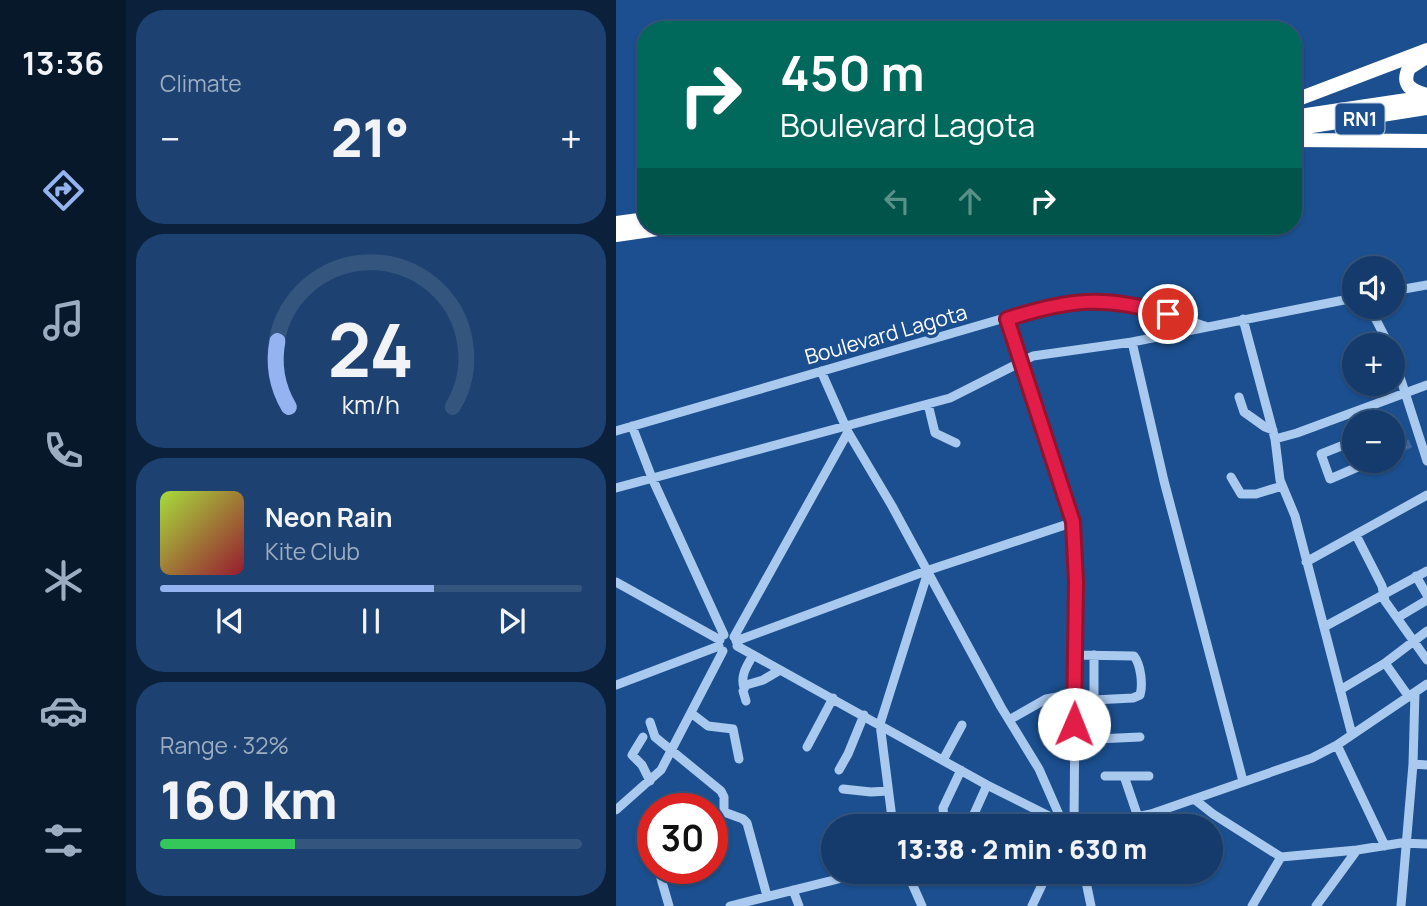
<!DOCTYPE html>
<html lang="en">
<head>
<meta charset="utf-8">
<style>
  body { margin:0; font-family:Manrope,sans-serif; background:#1d4271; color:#f1f3f6; height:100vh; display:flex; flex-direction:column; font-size:26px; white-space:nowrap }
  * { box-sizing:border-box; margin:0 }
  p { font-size:23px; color:#9dadc1 }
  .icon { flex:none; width:38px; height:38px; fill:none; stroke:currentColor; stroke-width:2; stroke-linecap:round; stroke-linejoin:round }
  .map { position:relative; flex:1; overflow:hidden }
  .sheet { display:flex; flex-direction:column; gap:10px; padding:10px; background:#0b203b; width:490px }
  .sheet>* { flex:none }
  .hud { position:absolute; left:21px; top:21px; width:665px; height:214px; border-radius:28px; box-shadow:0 2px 5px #0004,0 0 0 2px #33557e; background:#00695c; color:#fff; overflow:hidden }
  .tools { position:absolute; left:726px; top:256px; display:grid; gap:14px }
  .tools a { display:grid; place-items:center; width:63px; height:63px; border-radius:50%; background:#143b6b; box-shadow:0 2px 5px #0004,0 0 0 2px #33557e; font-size:35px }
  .speed { position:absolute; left:21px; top:793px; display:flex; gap:14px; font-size:35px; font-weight:700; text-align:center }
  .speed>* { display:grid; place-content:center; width:91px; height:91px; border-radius:50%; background:#143b6b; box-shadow:0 2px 5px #0004,0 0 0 2px #33557e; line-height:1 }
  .speed .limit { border:10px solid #d22; background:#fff; color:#111 }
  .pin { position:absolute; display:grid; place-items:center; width:60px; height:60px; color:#fff; margin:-30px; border:4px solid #fff; border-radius:50%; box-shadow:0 2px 7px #0007 }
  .me { position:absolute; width:77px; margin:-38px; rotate:1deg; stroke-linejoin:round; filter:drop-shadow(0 0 5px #0008) }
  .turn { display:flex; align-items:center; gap:24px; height:147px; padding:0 28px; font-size:32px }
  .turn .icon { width:91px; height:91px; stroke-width:2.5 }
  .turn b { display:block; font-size:49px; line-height:60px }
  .lanes { display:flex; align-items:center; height:66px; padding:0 28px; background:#0003; justify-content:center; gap:35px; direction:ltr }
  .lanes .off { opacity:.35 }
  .big { font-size:52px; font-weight:800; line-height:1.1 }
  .sheet .card { flex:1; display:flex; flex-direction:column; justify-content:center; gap:10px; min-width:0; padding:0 24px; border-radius:28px; background:#1d4271 }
  .sheet .dial { align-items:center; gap:0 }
  .dial svg { height:182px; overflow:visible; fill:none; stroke:#33557e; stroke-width:7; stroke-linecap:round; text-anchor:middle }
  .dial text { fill:#f1f3f6; stroke:none }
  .song { display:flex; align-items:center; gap:21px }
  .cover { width:84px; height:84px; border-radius:10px; background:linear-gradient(135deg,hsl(80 70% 55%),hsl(350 70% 35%)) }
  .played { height:7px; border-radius:4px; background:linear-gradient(90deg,#95b2f1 65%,#33557e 65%) }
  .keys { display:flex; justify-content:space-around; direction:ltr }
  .heat { display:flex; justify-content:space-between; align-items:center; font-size:38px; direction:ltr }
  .charge { height:10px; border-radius:5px; background:linear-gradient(90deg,#34c759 32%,#33557e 0) }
  .trip { position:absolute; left:205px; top:814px; width:402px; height:70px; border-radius:35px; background:#143b6b; box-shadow:0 2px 5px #0004,0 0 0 2px #33557e; font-weight:800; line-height:70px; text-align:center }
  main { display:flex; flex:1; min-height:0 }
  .tabs { display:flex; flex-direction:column; width:126px; justify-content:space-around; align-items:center; background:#08182b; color:#9dadc1 }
  .tabs .icon { width:49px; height:49px }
  .tabs .current { color:#95b2f1 }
  .tabs b { font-size:32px; color:#f1f3f6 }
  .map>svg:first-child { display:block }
</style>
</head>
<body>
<main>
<nav class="tabs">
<b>13:36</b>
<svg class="icon current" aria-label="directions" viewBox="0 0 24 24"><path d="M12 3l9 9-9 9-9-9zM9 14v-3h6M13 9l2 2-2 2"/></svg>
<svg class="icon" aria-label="music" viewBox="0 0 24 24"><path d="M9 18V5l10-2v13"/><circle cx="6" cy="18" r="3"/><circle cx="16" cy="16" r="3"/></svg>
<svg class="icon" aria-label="phone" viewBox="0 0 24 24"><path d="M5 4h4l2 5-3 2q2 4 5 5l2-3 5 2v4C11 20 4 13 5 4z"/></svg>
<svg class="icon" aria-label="climate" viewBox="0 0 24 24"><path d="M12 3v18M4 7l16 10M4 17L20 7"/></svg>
<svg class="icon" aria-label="car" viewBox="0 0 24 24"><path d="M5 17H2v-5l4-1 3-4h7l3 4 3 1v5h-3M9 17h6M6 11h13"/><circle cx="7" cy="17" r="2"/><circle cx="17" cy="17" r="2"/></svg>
<svg class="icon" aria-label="filters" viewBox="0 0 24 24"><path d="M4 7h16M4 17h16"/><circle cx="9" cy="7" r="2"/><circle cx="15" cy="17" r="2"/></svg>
</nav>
<section class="sheet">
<div class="card"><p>Climate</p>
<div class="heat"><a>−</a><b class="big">21°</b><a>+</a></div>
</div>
<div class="card dial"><svg viewBox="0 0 100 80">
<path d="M14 69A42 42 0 1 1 86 69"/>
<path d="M14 69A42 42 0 0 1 9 40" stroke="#95b2f1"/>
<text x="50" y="56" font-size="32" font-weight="700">24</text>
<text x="50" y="72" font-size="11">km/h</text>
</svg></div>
<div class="card">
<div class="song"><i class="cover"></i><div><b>Neon Rain</b><p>Kite Club</p></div></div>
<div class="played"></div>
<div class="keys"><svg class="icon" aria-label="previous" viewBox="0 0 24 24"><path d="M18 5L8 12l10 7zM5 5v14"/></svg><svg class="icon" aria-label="pause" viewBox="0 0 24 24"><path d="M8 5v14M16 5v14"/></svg><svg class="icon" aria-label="next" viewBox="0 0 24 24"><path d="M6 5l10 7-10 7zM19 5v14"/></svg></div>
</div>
<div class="card"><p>Range · 32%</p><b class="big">160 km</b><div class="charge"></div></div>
</section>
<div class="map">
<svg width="811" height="906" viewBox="0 0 811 906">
  <rect width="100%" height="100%" fill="#1b4f8f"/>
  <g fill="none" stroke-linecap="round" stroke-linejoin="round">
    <path stroke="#3d69a0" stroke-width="9" stroke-dasharray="9 4.5" stroke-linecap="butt" d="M786,447l11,-5"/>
    <path stroke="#a9c9ee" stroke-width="9" d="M777,291l34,-6
      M753,306l20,39
      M391,319l67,203 2,59 -2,245
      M627,319l32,120 5,41 15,36 57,219
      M516,342l32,139 79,300
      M777,355l34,106
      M205,371l27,61 44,74 109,201 38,62 25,57
      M623,397l5,15 21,15 8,3
      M312,404l7,29 21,10
      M16,426l20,52 72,157
      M0,431l430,-125c14,-2 29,-6 43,-6 41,0 78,14 116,26
      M659,439l22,-6 130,-48
      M738,441l-33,13 9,25 44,-19
      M777,451l9,-4
      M615,477l10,17h15l26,-8
      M0,488l334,-90 83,-42 99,-14 222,-44
      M740,535l26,51 3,15 42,59
      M690,562l121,-67
      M800,576l11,19
      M0,582l104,58
      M781,618l30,-18
      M708,627l103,-56
      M118,637l114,-205
      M120,641l190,-70 148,-49
      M121,646l250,139 76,38
      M458,655l60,1c7,9 9,29 6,39l-7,3 -59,3
      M478,655v44
      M769,663l24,34
      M0,685l103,-39
      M128,688c-4,-13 3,-22 9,-33
      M724,690l45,-27 42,-32
      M130,701l-3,-10 3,-6 17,-5 17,-10
      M75,713l17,13 25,3 6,30
      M393,720l37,-21 28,-5
      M34,722l5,15 66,54 3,6v15l19,7 4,4 20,73
      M27,737l-11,18 10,10 8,16
      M459,740l65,-3
      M721,745l48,101
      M191,747l26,-49
      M327,760l19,-35
      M797,764l14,1
      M223,770l9,-16 16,-39
      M489,776h44
      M508,776l14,41
      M227,789l28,3 17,-1
      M578,799l19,15 68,43 76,-7 44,-7 26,1
      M0,810l45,-40 62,-119
      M277,826l-13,-102 47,-149
      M329,826l-2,-18 18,-38
      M358,826v-12l13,-29
      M473,826l62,-12 161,-56 25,-13 90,-61
      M34,842l3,9
      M42,868l11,38
      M291,872l15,34
      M468,872l7,34
      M177,890l6,16
      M114,906l136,-34
      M416,906l16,-34
      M636,906l29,-49
      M700,906l41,-56
      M785,906l12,-142 2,-72"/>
    <path stroke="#fff" stroke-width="14" d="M807,59l-14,9c-8,17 2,23 18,27
      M677,101l134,-51
      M677,117l134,-20
      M677,129l134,-21
      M677,140l134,1
      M0,223l30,-4
      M0,235l62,-9"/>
  </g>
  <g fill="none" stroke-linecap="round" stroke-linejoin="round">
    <g stroke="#92132f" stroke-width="18">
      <path id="route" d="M458,724l2,-142 -3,-60 -66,-203c62,-20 97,-24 161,-5"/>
    </g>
    <use href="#route" stroke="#e11d48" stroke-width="12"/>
  </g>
  <g text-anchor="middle" stroke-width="7" stroke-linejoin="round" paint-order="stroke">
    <rect fill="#1b4f8f" stroke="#bbcadd" stroke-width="2" x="719.5" y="103.5" width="49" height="31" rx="5"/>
    <g font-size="19" font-weight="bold" fill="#fff">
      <text x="744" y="126">RN1</text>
    </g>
    <g font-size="21" fill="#fff" stroke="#1b4f8f">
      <text transform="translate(270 335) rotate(-16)" y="7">Boulevard Lagota</text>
    </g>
  </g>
</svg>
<div class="tools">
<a><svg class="icon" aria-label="sound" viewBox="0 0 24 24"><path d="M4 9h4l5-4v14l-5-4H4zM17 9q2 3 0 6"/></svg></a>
<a>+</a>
<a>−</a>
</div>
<div class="speed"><div class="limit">30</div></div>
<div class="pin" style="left:552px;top:314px;background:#d93025"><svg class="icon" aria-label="arrive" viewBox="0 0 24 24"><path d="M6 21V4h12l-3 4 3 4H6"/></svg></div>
<svg class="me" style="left:458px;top:724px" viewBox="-20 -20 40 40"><circle r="19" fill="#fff"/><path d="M0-13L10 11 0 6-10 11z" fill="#e11d48"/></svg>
<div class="trip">13:38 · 2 min · 630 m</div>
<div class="hud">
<div class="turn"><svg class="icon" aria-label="right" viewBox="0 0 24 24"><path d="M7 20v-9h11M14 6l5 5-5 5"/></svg><div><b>450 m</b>Boulevard Lagota</div></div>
<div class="lanes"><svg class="icon off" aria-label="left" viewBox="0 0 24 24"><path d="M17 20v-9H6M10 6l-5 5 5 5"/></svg><svg class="icon off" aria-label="ahead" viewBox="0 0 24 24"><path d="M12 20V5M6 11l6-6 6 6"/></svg><svg class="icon" aria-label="right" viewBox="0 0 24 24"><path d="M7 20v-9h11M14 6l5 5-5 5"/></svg></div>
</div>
</div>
</main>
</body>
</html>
